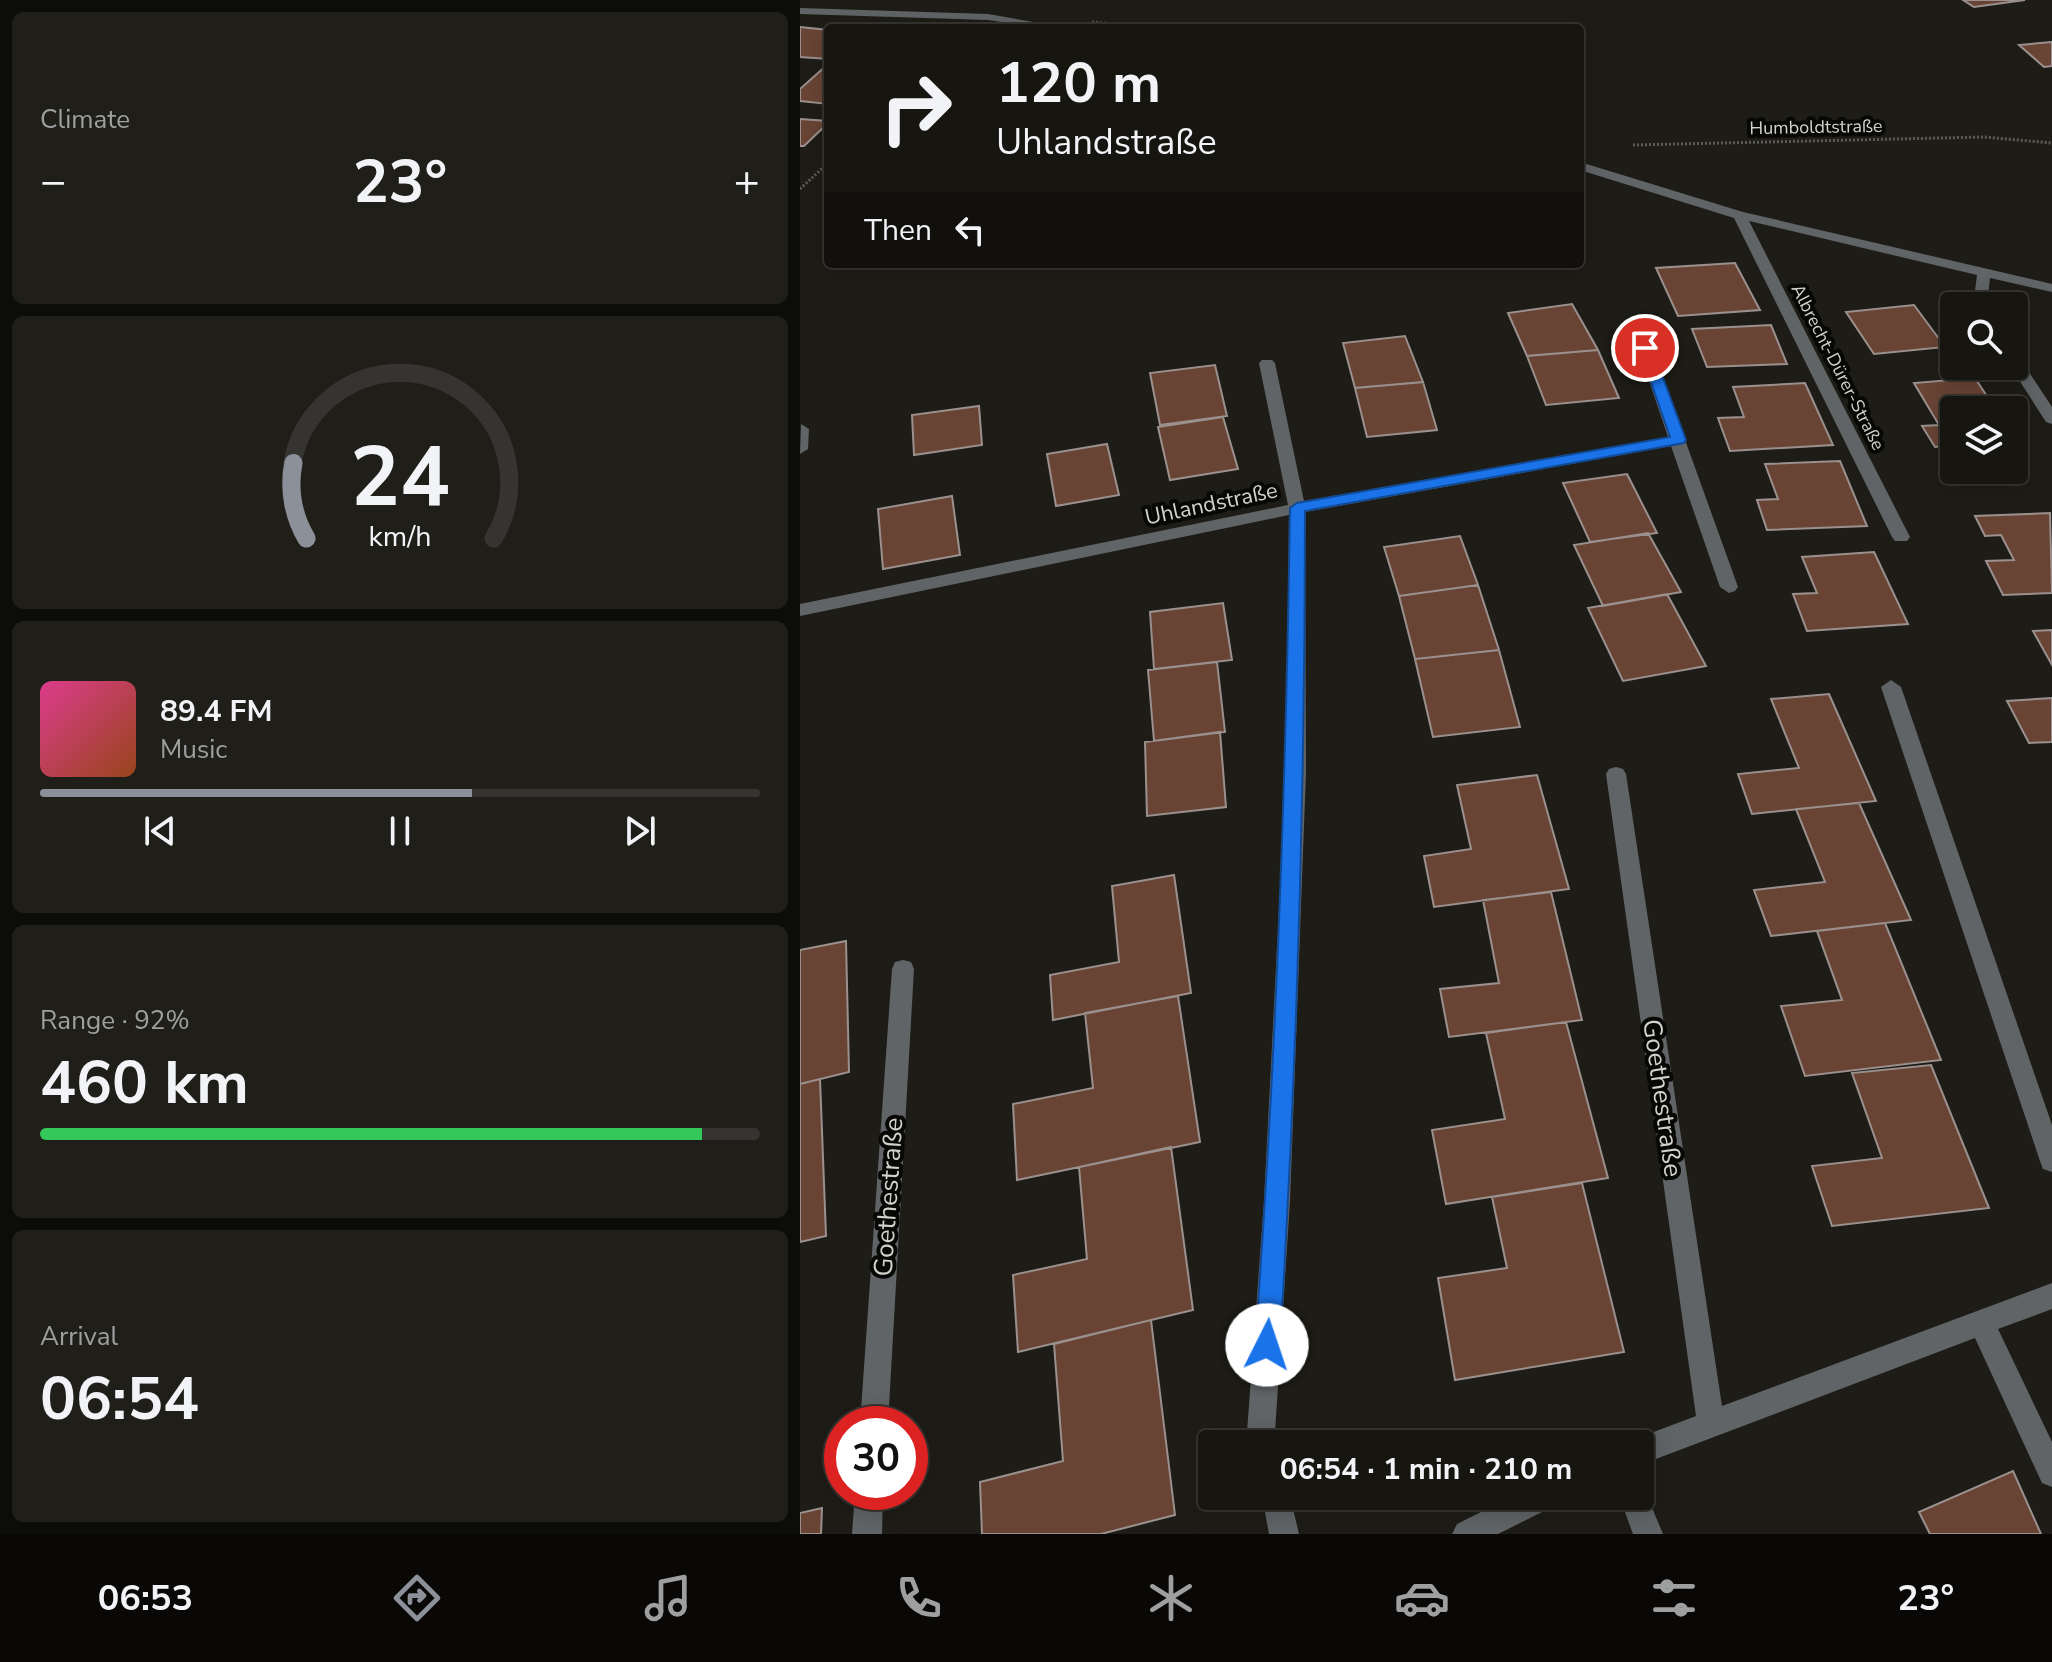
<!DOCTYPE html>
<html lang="en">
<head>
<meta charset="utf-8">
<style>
  body { margin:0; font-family:"Nunito Sans",sans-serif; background:#1f1e19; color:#f1f3f6; height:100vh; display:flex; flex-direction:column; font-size:30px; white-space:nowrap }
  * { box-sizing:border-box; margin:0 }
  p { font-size:26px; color:#9e9f9f }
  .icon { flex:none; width:44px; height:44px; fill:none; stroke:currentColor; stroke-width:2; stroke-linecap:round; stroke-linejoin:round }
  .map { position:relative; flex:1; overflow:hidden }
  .sheet { display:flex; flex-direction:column; gap:12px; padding:12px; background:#0c0c09; width:800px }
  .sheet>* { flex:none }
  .guide { position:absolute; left:24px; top:24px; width:760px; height:244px; border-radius:8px; box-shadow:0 4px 20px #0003,0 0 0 2px #353430; background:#161510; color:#f1f3f6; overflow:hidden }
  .buttons { position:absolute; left:1140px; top:292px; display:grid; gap:16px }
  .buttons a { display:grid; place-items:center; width:88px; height:88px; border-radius:8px; background:#161510; box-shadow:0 4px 20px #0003,0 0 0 2px #353430; font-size:40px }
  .speed { position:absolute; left:24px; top:1406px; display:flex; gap:16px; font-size:40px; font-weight:700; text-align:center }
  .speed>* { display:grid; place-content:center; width:104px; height:104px; border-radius:50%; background:#161510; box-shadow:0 4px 20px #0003,0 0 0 2px #353430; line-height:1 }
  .speed .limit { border:12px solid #d22; background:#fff; color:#111 }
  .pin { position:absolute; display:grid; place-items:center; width:68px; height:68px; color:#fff; margin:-34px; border:4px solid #fff; border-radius:50%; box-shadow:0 2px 8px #0007 }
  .me { position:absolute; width:88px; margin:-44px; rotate:4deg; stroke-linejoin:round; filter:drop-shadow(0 0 6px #0008) }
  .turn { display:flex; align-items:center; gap:28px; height:168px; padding:0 40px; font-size:36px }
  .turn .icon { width:104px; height:104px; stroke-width:2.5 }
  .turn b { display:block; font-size:56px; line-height:68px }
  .then { display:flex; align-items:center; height:76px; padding:0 40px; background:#0003; gap:16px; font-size:30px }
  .big { font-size:60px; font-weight:700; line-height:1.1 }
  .sheet .widget { flex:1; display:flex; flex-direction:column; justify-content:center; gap:12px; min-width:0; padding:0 28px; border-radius:12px; background:#1f1e19 }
  .sheet .dial { align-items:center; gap:0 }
  .dial svg { height:208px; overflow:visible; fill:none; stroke:#353430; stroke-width:7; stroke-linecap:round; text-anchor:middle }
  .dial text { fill:#f1f3f6; stroke:none }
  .song { display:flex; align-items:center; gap:24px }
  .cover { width:96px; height:96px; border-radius:12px; background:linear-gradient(135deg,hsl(330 70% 55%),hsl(20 70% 35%)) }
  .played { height:8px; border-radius:4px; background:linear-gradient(90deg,#8c9099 60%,#353430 60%) }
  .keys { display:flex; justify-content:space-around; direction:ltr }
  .heat { display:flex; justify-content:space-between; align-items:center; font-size:44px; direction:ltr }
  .charge { height:12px; border-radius:6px; background:linear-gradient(90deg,#34c759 92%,#353430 0) }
  .trip { position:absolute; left:398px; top:1430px; width:456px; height:80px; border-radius:8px; background:#161510; box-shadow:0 4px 20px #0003,0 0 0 2px #353430; font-weight:700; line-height:80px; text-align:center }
  .dock { display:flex; height:128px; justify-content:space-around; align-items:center; background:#090806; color:#9e9f9f }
  .dock .icon { width:56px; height:56px }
  .dock .on { color:#8c9099 }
  .dock b { font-size:36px; color:#f1f3f6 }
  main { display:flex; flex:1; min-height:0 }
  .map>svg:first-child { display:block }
</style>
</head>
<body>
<main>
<section class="sheet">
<div class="widget"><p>Climate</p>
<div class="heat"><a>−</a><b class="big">23°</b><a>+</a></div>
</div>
<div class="widget dial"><svg viewBox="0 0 100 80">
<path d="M14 69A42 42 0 1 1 86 69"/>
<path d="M14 69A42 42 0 0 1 9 40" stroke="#8c9099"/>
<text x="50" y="56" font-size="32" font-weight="700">24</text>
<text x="50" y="72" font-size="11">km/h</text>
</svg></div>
<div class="widget">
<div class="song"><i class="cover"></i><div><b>89.4 FM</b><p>Music</p></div></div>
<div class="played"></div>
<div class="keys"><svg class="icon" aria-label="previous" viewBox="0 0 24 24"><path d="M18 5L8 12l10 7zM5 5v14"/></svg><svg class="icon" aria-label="pause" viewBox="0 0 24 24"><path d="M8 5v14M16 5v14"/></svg><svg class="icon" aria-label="next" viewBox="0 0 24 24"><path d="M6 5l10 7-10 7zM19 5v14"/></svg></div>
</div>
<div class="widget"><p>Range · 92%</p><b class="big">460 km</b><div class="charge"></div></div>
<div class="widget"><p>Arrival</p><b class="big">06:54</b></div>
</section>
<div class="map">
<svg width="1252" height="1534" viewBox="0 0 1252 1534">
  <rect width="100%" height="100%" fill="#1e1c16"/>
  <path fill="#694435" stroke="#9a908d" stroke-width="2" d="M1163,0h62l-51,7z
    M0,27l28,3v29l-28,-2z
    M1252,42v24l-8,1 -25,-22z
    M28,64v40l-28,-3v-12z
    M0,119l28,2v2l-24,23h-4z
    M935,263l25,47 -82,6 -22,-48z
    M772,304l26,46 -71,6 -19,-43z
    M1114,305l31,42 -71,7 -28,-42z
    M971,325l16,39 -80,3 -15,-38z
    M605,336l18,46 -68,6 -12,-45z
    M798,350l21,48 -73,7 -19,-49z
    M415,365l12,51 -67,9 -10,-52z
    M1175,378l21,32h-42v35l-19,2 -13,-21 17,-1 -25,-42z
    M623,382l14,48 -70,7 -12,-49z
    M1005,383l28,62 -103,6 -12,-33 26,-1 -11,-30z
    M179,406l3,39 -68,10 -2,-40z
    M423,417l15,52 -68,11 -12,-53z
    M307,444l12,51 -63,11 -9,-52z
    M1040,461l27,65 -100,4 -10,-30 21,-1 -13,-35z
    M827,474l30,59 -67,9 -27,-59z
    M152,496l8,59 -77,14 -5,-60z
    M1250,513l2,80 -49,2 -17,-34 28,-1 -13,-25 -16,1 -10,-20z
    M848,533l33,59 -78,14 -29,-61z
    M660,536l18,49 -79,11 -15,-49z
    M1074,552l34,72 -101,7 -14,-37 24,-1 -15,-36z
    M678,585l21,65 -84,9 -16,-63z
    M867,594l39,72 -83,15 -35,-73z
    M423,603l9,57 -78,9 -4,-57z
    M1252,630v35l-19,-34z
    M699,650l21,77 -87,10 -18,-78z
    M417,662l8,70 -71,9 -6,-71z
    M1029,694l47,107 -124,13 -14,-40 61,-6 -28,-69z
    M1252,698v44l-23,1 -22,-42z
    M420,732l6,75 -79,9 -2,-74z
    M737,775l32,114 -135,18 -10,-51 47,-7 -14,-64z
    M1059,803l52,117 -140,16 -17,-46 71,-8 -29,-73z
    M374,875l17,118 -138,27 -3,-45 69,-13 -7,-76z
    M751,892l31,128 -133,17 -9,-48 59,-6 -16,-83z
    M1085,923l56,137 -136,16 -24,-70 61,-6 -25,-69z
    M46,941l3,131 -49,12v-134z
    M378,996l22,146 -183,38 -4,-76 80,-16 -8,-75z
    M766,1022l42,156 -162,26 -14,-74 73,-11 -19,-86z
    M1131,1065l58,143 -157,18 -20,-60 70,-8 -30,-85z
    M20,1079l6,157 -26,6v-158z
    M371,1147l22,163 -175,42 -5,-77 74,-16 -8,-92z
    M782,1183l42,169 -169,28 -17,-102 69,-10 -15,-71z
    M351,1320l24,195 -74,19h-119l-2,-52 83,-21 -9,-117z
    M1213,1471l28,63h-111l-11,-22z
    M22,1508l-1,26h-21v-21z"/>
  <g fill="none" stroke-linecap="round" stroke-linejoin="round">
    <path stroke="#5d5b56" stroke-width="3" stroke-dasharray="2 2" stroke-linecap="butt" d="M292,22l67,6
      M833,145l351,-8 68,6
      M0,189l28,-26"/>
    <path fill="#616467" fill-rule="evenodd" d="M0,8l188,6 80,14h-27l-53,-8 -188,-6z
      M780,162l163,50 309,72v8l-62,-14 -3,28h-14l4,-31 -228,-54 161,316 -3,4h-12l-3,-4 -158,-319 -154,-48z
      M845,344l7,4 86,239 -3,4 -6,2 -9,-6 -49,-141 -366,66 1,260 -16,429 -15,231 3,12h-28l-3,-12 17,-231 22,-429 3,-257 -489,101v-12l488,-99 -29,-142 3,-3h10l3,3 29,138 364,-64 -30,-89z
      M1214,355l5,2 33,50v17l-6,-2 -36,-56h4z
      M1,424l8,5 -1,20 -8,5z
      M1091,680l10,7 151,438v47l-9,-3 -3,-8 -159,-474z
      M816,767l7,2 3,5 96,632 330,-123v26l-54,20 54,113v45l-10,-4 -67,-145 -335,127v-21h-11l1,-3 66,-25 -90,-642 3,-5z
      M103,960l8,2 3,7 -26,455h-28l32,-455 3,-7z
      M840,1484l3,2 20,48h-30l-14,-38h21z
      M55,1492h28l-1,42h-30z
      M462,1496h28l9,38h-30z
      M713,1496h45l-4,10 -56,28h-46l5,-10z"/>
  </g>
  <path fill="#1a73e8" stroke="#114b97" stroke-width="2" d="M845,344l7,4 34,92 -2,3 -379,68c0,279 -8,556 -25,834l-4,9 -9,4 -8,-4 -4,-9c21,-279 31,-558 35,-837l7,-5 373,-66 -31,-89z"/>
  <g text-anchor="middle" stroke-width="8" stroke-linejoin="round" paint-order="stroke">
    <g font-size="18" fill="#d2d1cd" stroke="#070705">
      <text transform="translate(1016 127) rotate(-1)" y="6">Humboldtstraße</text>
      <text transform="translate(1038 367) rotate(63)" y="6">Albrecht-Dürer-Straße</text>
    </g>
    <g font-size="22" fill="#d2d1cd" stroke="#070705">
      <text transform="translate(411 503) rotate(-12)" y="8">Uhlandstraße</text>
    </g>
    <g font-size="26" fill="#d2d1cd" stroke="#070705">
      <text transform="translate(863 1098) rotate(82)" y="9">Goethestraße</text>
      <text transform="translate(88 1197) rotate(-86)" y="9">Goethestraße</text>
    </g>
  </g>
</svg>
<div class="buttons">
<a><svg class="icon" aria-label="search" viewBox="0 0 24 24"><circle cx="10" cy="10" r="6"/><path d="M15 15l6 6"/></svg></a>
<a><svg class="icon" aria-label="layers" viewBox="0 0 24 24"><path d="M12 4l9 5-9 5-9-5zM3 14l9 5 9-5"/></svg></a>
</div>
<div class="speed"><div class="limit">30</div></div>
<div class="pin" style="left:845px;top:348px;background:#d93025"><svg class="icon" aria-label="arrive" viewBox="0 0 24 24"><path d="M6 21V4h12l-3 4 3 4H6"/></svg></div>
<svg class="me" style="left:467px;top:1345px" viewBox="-20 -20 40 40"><circle r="19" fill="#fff"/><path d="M0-13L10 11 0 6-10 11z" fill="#1a73e8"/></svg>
<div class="trip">06:54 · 1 min · 210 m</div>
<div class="guide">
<div class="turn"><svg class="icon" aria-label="right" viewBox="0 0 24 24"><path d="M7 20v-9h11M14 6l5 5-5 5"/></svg><div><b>120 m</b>Uhlandstraße</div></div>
<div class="then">Then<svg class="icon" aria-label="left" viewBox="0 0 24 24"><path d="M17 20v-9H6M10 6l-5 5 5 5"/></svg></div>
</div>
</div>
</main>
<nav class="dock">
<b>06:53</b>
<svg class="icon on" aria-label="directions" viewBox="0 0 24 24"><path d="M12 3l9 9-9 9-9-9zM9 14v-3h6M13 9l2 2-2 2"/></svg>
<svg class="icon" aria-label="music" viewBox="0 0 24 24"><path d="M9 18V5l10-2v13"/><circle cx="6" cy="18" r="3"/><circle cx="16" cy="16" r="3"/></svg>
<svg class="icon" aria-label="phone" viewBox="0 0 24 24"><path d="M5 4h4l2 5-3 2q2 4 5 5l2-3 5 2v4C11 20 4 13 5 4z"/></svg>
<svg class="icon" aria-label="climate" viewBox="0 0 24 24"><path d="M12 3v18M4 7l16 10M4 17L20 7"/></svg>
<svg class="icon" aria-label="car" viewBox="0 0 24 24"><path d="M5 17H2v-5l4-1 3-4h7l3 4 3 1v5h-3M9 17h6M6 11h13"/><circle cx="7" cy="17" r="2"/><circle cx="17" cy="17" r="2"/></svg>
<svg class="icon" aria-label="filters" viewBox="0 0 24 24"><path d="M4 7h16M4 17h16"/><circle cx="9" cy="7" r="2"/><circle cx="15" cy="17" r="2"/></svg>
<b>23°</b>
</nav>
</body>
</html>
